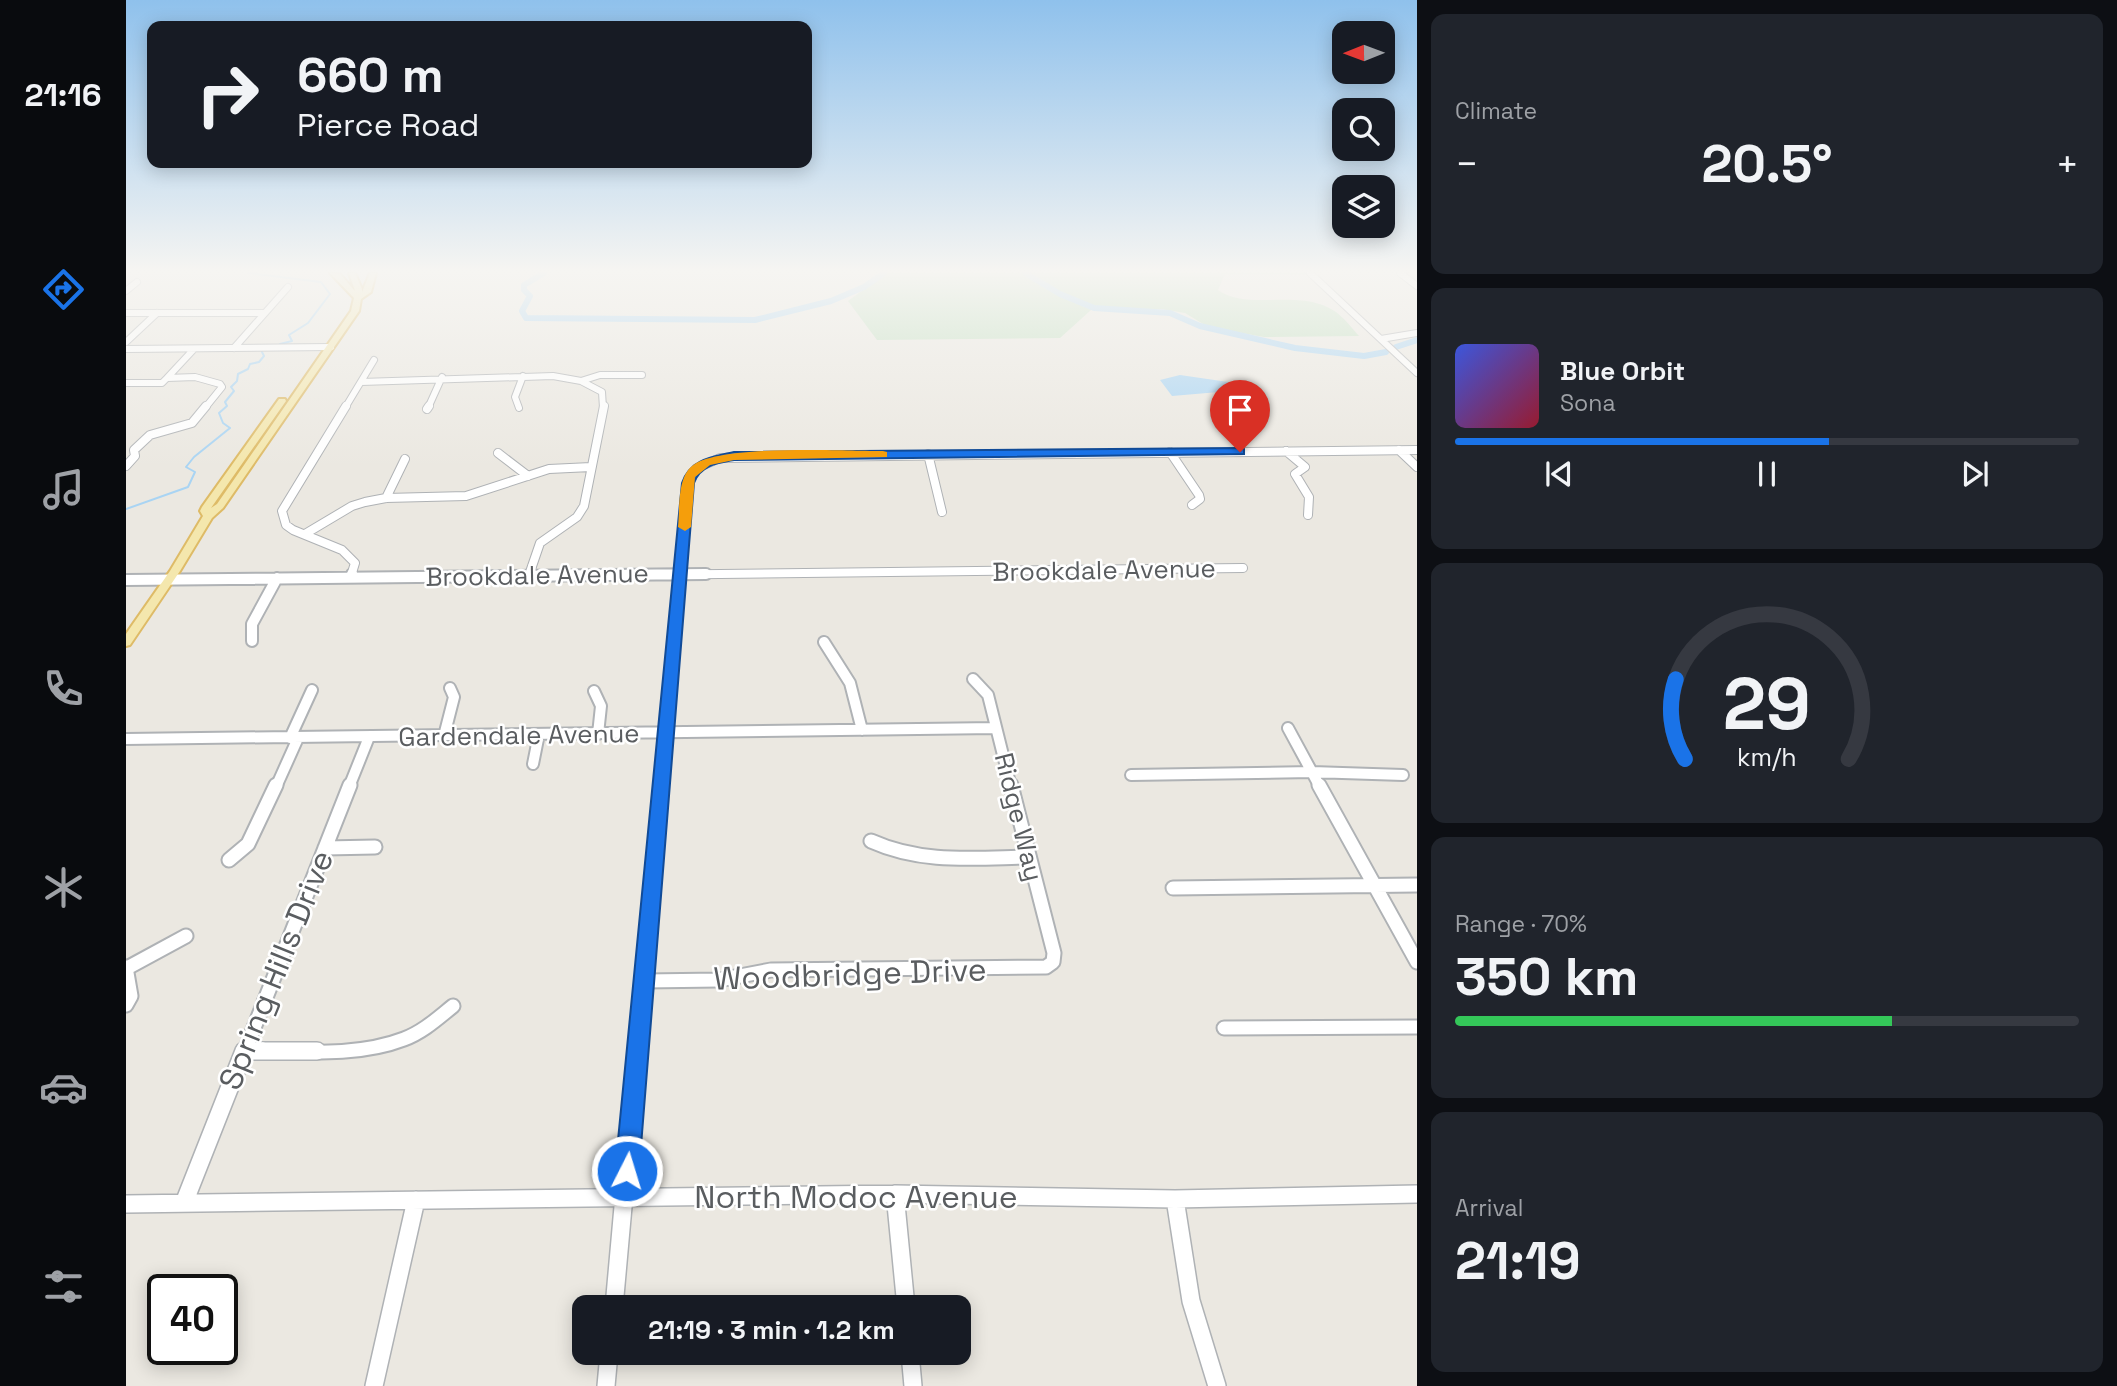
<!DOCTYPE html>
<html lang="en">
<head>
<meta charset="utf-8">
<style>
  body { margin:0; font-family:"Space Grotesk",sans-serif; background:#20242c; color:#f1f3f6; height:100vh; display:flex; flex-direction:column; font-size:26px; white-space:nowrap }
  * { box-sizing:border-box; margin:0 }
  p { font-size:23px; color:#9ea1a6 }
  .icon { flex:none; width:38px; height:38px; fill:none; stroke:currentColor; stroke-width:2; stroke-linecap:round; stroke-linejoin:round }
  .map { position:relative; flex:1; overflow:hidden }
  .sheet { display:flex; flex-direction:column; gap:14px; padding:14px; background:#0d0f14; width:700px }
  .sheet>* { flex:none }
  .hud { position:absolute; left:21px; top:21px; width:665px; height:147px; border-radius:14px; box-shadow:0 4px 18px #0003; background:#171b24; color:#f1f3f6; overflow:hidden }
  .needle { width:46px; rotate:269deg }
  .controls { position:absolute; left:1206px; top:21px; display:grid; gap:14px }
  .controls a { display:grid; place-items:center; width:63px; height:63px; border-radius:14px; background:#171b24; box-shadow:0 4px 18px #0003; font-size:35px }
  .speed { position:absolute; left:21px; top:1274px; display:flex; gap:14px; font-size:35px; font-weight:700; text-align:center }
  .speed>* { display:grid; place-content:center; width:91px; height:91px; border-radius:50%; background:#171b24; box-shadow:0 4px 18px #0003; line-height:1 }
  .speed .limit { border:4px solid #111; border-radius:10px; background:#fff; color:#111 }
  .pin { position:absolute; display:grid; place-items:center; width:60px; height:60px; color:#fff; margin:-72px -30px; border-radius:50% 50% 50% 0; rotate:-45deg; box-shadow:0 0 7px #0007 }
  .pin .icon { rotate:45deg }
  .me { position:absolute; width:77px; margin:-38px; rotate:5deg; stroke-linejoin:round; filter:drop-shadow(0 0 5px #0008) }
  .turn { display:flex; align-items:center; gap:24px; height:147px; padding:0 35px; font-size:32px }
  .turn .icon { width:91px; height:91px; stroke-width:2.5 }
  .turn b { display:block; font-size:49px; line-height:60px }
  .big { font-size:52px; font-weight:700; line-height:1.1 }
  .sheet .card { flex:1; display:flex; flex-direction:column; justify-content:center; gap:10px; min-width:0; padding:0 24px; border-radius:14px; background:#20242c }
  .sheet .dial { align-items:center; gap:0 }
  .dial svg { height:182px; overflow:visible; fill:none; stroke:#363941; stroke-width:7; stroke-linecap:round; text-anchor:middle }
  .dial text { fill:#f1f3f6; stroke:none }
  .song { display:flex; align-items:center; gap:21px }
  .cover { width:84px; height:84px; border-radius:10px; background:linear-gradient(135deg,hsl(230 70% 55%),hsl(350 70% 35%)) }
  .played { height:7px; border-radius:4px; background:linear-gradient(90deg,#1a73e8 60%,#363941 60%) }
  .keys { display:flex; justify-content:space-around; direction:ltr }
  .heat { display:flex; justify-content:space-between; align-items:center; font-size:38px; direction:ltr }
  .charge { height:10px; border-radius:5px; background:linear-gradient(90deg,#34c759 70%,#363941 0) }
  .trip { position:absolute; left:446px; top:1295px; width:399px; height:70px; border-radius:14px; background:#171b24; box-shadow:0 4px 18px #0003; font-weight:700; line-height:70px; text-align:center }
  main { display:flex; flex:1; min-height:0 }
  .tabs { display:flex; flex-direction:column; width:126px; justify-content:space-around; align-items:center; background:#090b0e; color:#9ea1a6 }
  .tabs .icon { width:49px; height:49px }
  .tabs .on { color:#1a73e8 }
  .tabs b { font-size:32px; color:#f1f3f6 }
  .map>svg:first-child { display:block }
</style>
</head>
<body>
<main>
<nav class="tabs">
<b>21:16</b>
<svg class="icon on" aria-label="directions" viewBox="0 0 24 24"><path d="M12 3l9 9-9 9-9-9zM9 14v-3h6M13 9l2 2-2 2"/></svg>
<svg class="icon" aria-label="music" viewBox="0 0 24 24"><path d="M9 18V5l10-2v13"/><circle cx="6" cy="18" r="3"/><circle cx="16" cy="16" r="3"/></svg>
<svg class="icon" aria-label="phone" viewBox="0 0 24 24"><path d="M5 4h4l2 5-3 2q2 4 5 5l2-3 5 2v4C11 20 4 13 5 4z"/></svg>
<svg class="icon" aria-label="climate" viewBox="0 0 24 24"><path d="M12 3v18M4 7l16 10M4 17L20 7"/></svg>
<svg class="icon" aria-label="car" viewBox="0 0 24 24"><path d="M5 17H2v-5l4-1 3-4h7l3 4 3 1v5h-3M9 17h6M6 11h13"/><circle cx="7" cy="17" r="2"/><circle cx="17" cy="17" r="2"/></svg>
<svg class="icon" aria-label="filters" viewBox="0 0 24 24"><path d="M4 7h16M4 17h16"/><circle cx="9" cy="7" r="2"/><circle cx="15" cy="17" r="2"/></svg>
</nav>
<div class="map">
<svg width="1291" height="1386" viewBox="0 0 1291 1386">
  <rect width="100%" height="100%" fill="#ebe8e1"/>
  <path fill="#c1dfc0" d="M760,273h424l2,2 -87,-1 -7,16c31,22 82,-3 118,22 8,6 16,16 23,24l-95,1 -56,-10 -23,-14 -24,-4 -70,1 -31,28 -183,2 -29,-39z"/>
  <path fill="#a9d4f3" d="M1054,375l55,8 7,7 -70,6 -12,-16z"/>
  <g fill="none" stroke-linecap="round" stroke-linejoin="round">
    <path stroke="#a9d4f3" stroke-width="2" d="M122,273l73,9 9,12 -22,29 -19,12 3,6 -12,3
      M0,509l62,-22 7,-15 -9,-5 8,-10 36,-29 -7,-5 -4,-10 8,-7 -2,-4 9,-11 -3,-4 6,-6 1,-7 10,-5 2,-5 9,-2 5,-6 -2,-4"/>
    <path stroke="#a9d4f3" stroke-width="6" d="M418,273l-20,12v5l6,6 -8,15 4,7 229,2 76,-19 33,-14 20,-14
      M899,273l35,21 34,14 76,5 30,13 95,22 69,8 22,-4
      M1270,347l21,-7"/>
    <g stroke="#afb2b5" stroke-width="8">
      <path id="minor-far4" d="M1184,273l107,100
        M1274,273l17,13
        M0,291l11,-9
        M0,313h139
        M1255,339l36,-6
        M0,342l31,-29
        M108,348l54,-61
        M0,349l205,-2
        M41,378l27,-29
        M455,381l19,-6h42
        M235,382l192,-6 28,5 21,11 1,16
        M0,383h36l5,-5 28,-1 25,7 2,3 -17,21
        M219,408l29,-48
        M302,408l14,-31
        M393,408l-4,-11 8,-21"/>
    </g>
    <g stroke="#afb2b5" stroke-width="10">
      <path id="minor-far3" d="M220,406l-64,105 4,14 7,5 49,20 13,13 -4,13
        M301,409l2,-3
        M1273,450l18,17
        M1160,451l19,16 -10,7 14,23 -1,18
        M1044,452l29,43 1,4 -8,6
        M372,453l30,23
        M802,454l14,58
        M0,466l9,-10 -1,-6 16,-15 42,-12 14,-17
        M260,498l19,-39
        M179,534l47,-28 13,-4 21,-4 80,-2 83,-27 42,-2
        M403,575l11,-32 37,-26 7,-11 20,-100
        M417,576l700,-8
        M554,576l8,-93 9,-15 23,-10 697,-8"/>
    </g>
    <g stroke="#afb2b5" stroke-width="14">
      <path id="minor-far2" d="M225,577l1,-3
        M0,580l580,-6
        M126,641v-17l25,-46
        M698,642l26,41 12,47
        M847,679l15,16 23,92
        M468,691l7,15 -3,28
        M1162,728l32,59
        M318,736l10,-39 -4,-9
        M164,738l22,-48
        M0,739l870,-11
        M407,764l6,-30
        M1005,775l181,-3 91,3
        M150,787l22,-49
        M223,787l20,-50
        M535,787l19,-213"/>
    </g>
    <g stroke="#afb2b5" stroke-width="17">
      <path id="minor-far1" d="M1193,785l98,177
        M745,841c51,23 103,17 157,16
        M199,848l50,-1
        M103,860l19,-16 28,-59
        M1047,888l244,-3
        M0,967l5,29 -5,9
        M1,968l59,-32
        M519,981l74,-1 52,-10 275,-3 7,-5 1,-9 -43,-168
        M1098,1028l193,-1
        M118,1051c52,0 111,7 160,-12 19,-7 34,-21 49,-33
        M118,1053l106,-268
        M511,1053l24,-268"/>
    </g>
    <g stroke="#afb2b5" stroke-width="20">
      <path id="minor" d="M118,1051h18
        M137,1051h54
        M769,1194l11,113
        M1049,1199l16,102 26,85
        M58,1203l60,-152
        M0,1204l769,-10 280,5 242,-5
        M488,1307l23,-256
        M784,1353l3,33
        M248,1386l42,-186
        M480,1386l3,-33"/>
    </g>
    <g stroke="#debb67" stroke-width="4">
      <path id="major" d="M204,273l10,1 15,17 -6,-18h6l7,16v3l8,-19h6l-5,19 -10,7 -2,12 -136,197 -11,10 -32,53 -50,74 -4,1v-12l44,-63 33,-55 -3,-5 2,-4 77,-108h6l1,2 -75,107 6,-4 134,-193 3,-13z"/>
    </g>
    <use href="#minor-far4" stroke="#fff" stroke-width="6"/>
    <use href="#minor-far3" stroke="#fff" stroke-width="8"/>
    <use href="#minor-far2" stroke="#fff" stroke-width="10"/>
    <use href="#minor-far1" stroke="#fff" stroke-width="13"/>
    <use href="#minor" stroke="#fff" stroke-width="17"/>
    <use href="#major" fill="#f4e7ad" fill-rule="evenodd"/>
  </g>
  <linearGradient id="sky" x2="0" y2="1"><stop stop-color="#8fc1ec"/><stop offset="0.58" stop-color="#f6f5f2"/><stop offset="1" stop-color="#f6f5f2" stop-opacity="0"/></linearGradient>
  <rect width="1291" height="467" fill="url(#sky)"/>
  <path fill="#1a73e8" stroke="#114b97" stroke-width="2" d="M1114,448l4,1v5l-510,6c-16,3 -34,5 -40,23l-55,688 -4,8 -8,4 -9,-4 -3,-8 67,-688c8,-24 30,-26 52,-31z"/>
  <path fill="#f59e0b" d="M757,451l4,1v5l-153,3 -24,5 -15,12 -4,50 -6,4 -7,-4c2,-18 -1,-49 14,-61 25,-22 153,-15 191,-15z"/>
  <g text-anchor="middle" stroke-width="5" stroke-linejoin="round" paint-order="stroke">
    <g font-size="26" fill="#5a5d60" stroke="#fff">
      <text transform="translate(978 570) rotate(-1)" y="9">Brookdale Avenue</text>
      <text transform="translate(411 575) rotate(-1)" y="9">Brookdale Avenue</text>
      <text transform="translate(393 735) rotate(-1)" y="9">Gardendale Avenue</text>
      <text transform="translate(893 817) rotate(76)" y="9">Ridge Way</text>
    </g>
    <g font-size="32" fill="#5a5d60" stroke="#fff">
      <text transform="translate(150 970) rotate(-68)" y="11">Spring Hills Drive</text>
      <text transform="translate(724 974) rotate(-2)" y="11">Woodbridge Drive</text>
      <text x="730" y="1208">North Modoc Avenue</text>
    </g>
  </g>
</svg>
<div class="controls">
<a><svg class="needle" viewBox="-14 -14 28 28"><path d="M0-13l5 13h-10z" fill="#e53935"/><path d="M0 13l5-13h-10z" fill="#9ea1a6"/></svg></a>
<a><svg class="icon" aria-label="search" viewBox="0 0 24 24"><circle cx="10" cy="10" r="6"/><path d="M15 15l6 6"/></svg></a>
<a><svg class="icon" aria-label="layers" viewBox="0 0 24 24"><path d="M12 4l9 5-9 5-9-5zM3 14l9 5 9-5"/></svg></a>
</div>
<div class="speed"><div class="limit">40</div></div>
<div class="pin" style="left:1114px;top:452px;background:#d93025"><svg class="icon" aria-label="arrive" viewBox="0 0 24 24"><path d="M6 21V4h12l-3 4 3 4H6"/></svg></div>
<svg class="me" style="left:501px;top:1171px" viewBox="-20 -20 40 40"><circle r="17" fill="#1a73e8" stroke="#fff" stroke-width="3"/><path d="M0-11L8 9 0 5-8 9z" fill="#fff"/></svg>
<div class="trip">21:19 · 3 min · 1.2 km</div>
<div class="hud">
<div class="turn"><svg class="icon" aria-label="right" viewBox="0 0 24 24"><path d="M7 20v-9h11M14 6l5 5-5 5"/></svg><div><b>660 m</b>Pierce Road</div></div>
</div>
</div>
<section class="sheet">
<div class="card"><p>Climate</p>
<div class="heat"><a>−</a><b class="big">20.5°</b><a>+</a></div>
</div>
<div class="card">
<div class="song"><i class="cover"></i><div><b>Blue Orbit</b><p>Sona</p></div></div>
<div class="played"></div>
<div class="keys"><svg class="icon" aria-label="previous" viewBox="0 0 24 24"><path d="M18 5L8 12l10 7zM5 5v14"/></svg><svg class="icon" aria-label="pause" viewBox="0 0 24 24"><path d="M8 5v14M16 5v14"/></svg><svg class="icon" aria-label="next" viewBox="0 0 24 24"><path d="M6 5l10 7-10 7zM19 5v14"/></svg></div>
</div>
<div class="card dial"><svg viewBox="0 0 100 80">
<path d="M14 69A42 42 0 1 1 86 69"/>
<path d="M14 69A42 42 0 0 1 10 34" stroke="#1a73e8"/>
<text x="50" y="56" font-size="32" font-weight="700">29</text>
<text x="50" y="72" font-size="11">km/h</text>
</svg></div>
<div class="card"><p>Range · 70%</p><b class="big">350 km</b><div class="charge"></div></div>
<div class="card"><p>Arrival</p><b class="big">21:19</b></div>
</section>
</main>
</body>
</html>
